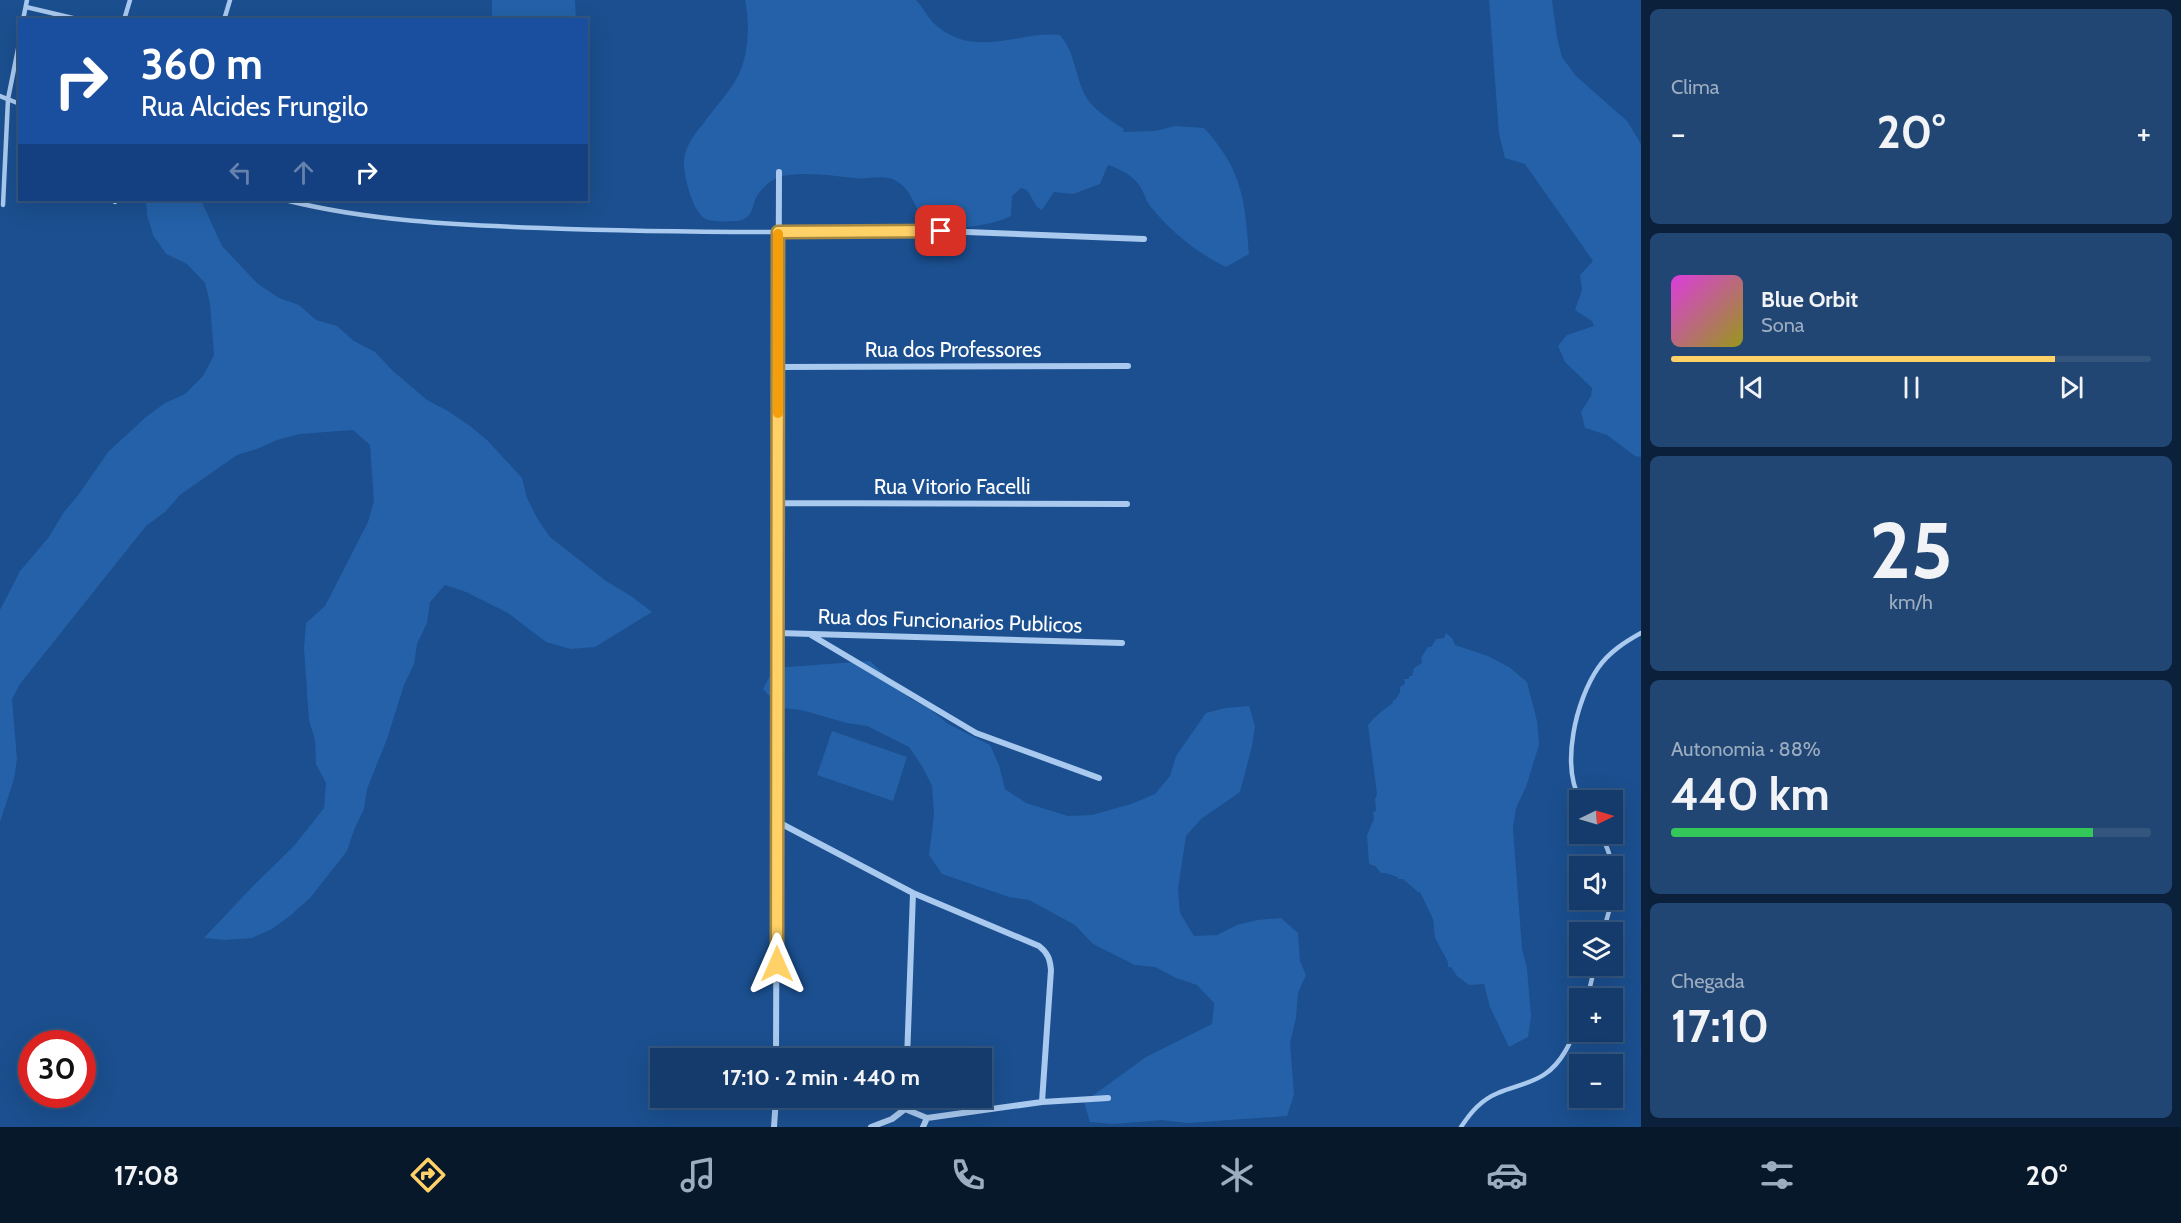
<!DOCTYPE html>
<html lang="pt">
<head>
<meta charset="utf-8">
<style>
  body { margin:0; font-family:Cabin,sans-serif; background:#214673; color:#f1f3f6; height:100vh; display:flex; flex-direction:column; font-size:22px; white-space:nowrap }
  * { box-sizing:border-box; margin:0 }
  p { font-size:20px; color:#9dadc1 }
  .icon { flex:none; width:33px; height:33px; fill:none; stroke:currentColor; stroke-width:2; stroke-linecap:round; stroke-linejoin:round }
  .map { position:relative; flex:1; overflow:hidden }
  .drawer { display:flex; flex-direction:column; gap:9px; padding:9px; background:#0b203b; width:540px }
  .drawer>* { flex:none }
  .hud { position:absolute; left:18px; top:18px; width:570px; height:183px; border-radius:0px; box-shadow:0 6px 24px #0002,0 0 0 2px #33557e; background:#1a4fa0; color:#fff; overflow:hidden }
  .needle { width:39px; rotate:85deg }
  .buttons { position:absolute; left:1569px; top:790px; display:grid; gap:12px }
  .buttons a { display:grid; place-items:center; width:54px; height:54px; border-radius:0px; background:#143b6b; box-shadow:0 6px 24px #0002,0 0 0 2px #33557e; font-size:30px }
  .speed { position:absolute; left:18px; top:1030px; display:flex; gap:12px; font-size:30px; font-weight:700; text-align:center }
  .speed>* { display:grid; place-content:center; width:78px; height:78px; border-radius:50%; background:#143b6b; box-shadow:0 6px 24px #0002,0 0 0 2px #33557e; line-height:1 }
  .speed .limit { border:9px solid #d22; background:#fff; color:#111 }
  .pin { position:absolute; display:grid; place-items:center; width:51px; height:51px; color:#fff; margin:-26px; border-radius:12px; box-shadow:0 3px 9px #0006 }
  .me { position:absolute; width:66px; margin:-33px; rotate:0deg; stroke-linejoin:round; filter:drop-shadow(0 0 4px #0008) }
  .turn { display:flex; align-items:center; gap:21px; height:126px; padding:0 24px; font-size:27px }
  .turn .icon { width:78px; height:78px; stroke-width:2.5 }
  .turn b { display:block; font-size:42px; line-height:51px }
  .lanes { display:flex; align-items:center; height:57px; padding:0 24px; background:#0003; justify-content:center; gap:30px; direction:ltr }
  .lanes .off { opacity:.35 }
  .big { font-size:45px; font-weight:800; line-height:1.1 }
  .drawer .card { flex:1; display:flex; flex-direction:column; justify-content:center; gap:9px; min-width:0; padding:0 21px; border-radius:9px; background:#214673 }
  .drawer .dial { align-items:center; gap:0 }
  .dial b { font-size:78px; line-height:1 }
  .song { display:flex; align-items:center; gap:18px }
  .cover { width:72px; height:72px; border-radius:9px; background:linear-gradient(135deg,hsl(300 70% 55%),hsl(60 70% 35%)) }
  .played { height:6px; border-radius:3px; background:linear-gradient(90deg,#ffd166 80%,#33557e 80%) }
  .keys { display:flex; justify-content:space-around; direction:ltr }
  .heat { display:flex; justify-content:space-between; align-items:center; font-size:33px; direction:ltr }
  .charge { height:9px; border-radius:4px; background:linear-gradient(90deg,#34c759 88%,#33557e 0) }
  .trip { position:absolute; left:650px; top:1048px; width:342px; height:60px; border-radius:0px; background:#143b6b; box-shadow:0 6px 24px #0002,0 0 0 2px #33557e; font-weight:800; line-height:60px; text-align:center }
  .menu { display:flex; height:96px; justify-content:space-around; align-items:center; background:#08182b; color:#9dadc1 }
  .menu .icon { width:42px; height:42px }
  .menu .on { color:#ffd166 }
  .menu b { font-size:27px; color:#f1f3f6 }
  main { display:flex; flex:1; min-height:0 }
  .map>svg:first-child { display:block }
</style>
</head>
<body>
<main>
<div class="map">
<svg width="1641" height="1127" viewBox="0 0 1641 1127">
  <rect width="100%" height="100%" fill="#1b4f8f"/>
  <path fill="#2461a8" d="M492,0h83l1,19h-84z
    M745,0h171c8,8 12,19 21,26 39,33 82,5 123,9 14,16 15,37 23,56 6,16 27,29 41,38l-1,3 32,-1 20,-5 29,2c38,41 41,72 45,126l-23,13c-29,-14 -56,-36 -76,-61 -5,-6 -6,-15 -11,-21 -7,-10 -19,-16 -31,-20l-8,19 -27,10 -19,-2 -12,18 -5,-3 -10,-17 -6,-2 -9,8 -1,20c-17,9 -74,20 -87,3 -10,-12 -12,-28 -26,-37 -13,-9 -30,-2 -44,-4 -21,-2 -62,-9 -81,2 -6,3 -16,14 -18,20 -3,8 -3,15 -11,19 -3,2 -9,2 -13,2 -7,1 -20,1 -27,-3 -12,-8 -21,-44 -20,-58 1,-13 11,-27 19,-36 11,-16 26,-31 35,-48 11,-22 12,-53 7,-76z
    M1489,0h63l5,37 5,20 14,19 51,45 14,23v313l-6,-1 -28,-21 -22,-7 -4,-16 10,-16 1,-8 -27,-26 -7,-16 9,-11 27,-9 -2,-5 -17,-11 7,-20 -2,-15 13,-14 -68,-97 -20,-6 -6,-24z
    M146,200h55l21,46 35,37 22,15 20,7 17,15 21,6 17,15 21,11 18,19 34,29 21,11 22,15 17,14 35,38 5,20 10,20 13,19 56,44 25,15 21,16 -57,35 -24,2 -25,-7 -38,-29 -42,-21 -21,-7 -15,17 -3,21 -10,21 -3,20 -10,21 -17,54 -20,50 -3,20 -10,21 -7,21 -37,47 -19,17 -19,14 -20,9 -28,2 -20,-2 49,-52 41,-40 30,-38 2,-25 -10,-19 -1,-24 -6,-20 -5,-72 2,-25 19,-17 43,-84 6,-21 -4,-56 -17,-15 -53,4 -23,6 -20,9 -20,6 -57,40 -15,17 -19,14 -126,158 -8,15 5,60 -3,20 -14,43v-212l20,-39 29,-34 15,-25 15,-18 29,-42 38,-35 19,-14 20,-9 18,-18 11,-21 -4,-52 -5,-20 -18,-19 -21,-10 -13,-19 -6,-20z
    M1446,633l6,5 3,7 33,11 21,11 18,15 10,39 2,24 -13,42 -10,21 -3,20 9,121 5,19 4,49 -3,20 -19,10 -19,-40 -6,-23 -15,1 -12,-9 -6,-9h-3v-5l-13,-24 -2,-19 -13,-27h-2l-15,-13h-5l-1,-2 -11,-4h-5l-6,-7 -6,-2 -2,-29 7,-16 -1,-7 3,-1 -1,-12 2,-5 -9,-69c7,-9 16,-16 25,-22v-3h2l5,-8v-5l5,-3 -1,-5h5v-3h3l2,-8 8,-5 -1,-5 7,-11h3l5,-8 8,-1z
    M870,661l39,37 21,11 18,15 42,21 9,20 6,24 21,14 42,13 24,-1 39,-11 24,-10 15,-18 6,-20 30,-43 19,-5 24,-2 6,20 -3,20 -12,46 -39,27 -15,17 -8,53 2,24 14,23 23,-1 20,-10 20,-5 24,-2 17,15 2,28 6,14 -8,18 -2,25 -6,25 4,52 -7,21 -100,7 -25,-3 -48,4 -24,-2 -6,-20 62,-45 66,-33 2,-21 -17,-18 -21,-7 -21,-11 -20,-2 -42,-21 -18,-19 -46,-25 -20,-3 -67,-23 -13,-19 5,-41 -2,-28 -10,-20 -13,-19 -42,-21 -20,-3 -46,-13 -20,-2 -18,-19 11,-21z
    M832,731l75,26 -14,44 -76,-26z"/>
  <g fill="none" stroke-linecap="round" stroke-linejoin="round">
    <path stroke="#a9c9ee" stroke-width="4.5" d="M26,7l55,13
      M23,20l4,-20
      M124,20l6,-20
      M224,20l6,-20
      M0,96l20,8
      M115,200v2
      M285,200c83,21 172,25 257,28 79,3 158,4 236,4
      M3,205l5,-106 12,-60
      M1581,801c-21,-35 -5,-101 17,-133 11,-16 27,-26 43,-35
      M1601,834c10,21 16,40 11,63
      M1603,933l9,-33
      M1587,999l8,-33
      M1461,1127c10,-15 20,-27 37,-34 15,-7 33,-9 47,-19 18,-12 27,-35 35,-54"/>
    <path stroke="#a9c9ee" stroke-width="6" d="M778,232l163,-1 203,8
      M778,367l350,-1
      M778,503l349,1
      M778,633l344,10
      M811,635l165,98 123,45
      M778,822l135,71 126,53c9,7 11,13 12,24l-9,132
      M776,1059l3,-887
      M907,1059l6,-166
      M905,1109l22,9 115,-16 66,-4
      M905,1109v-11
      M774,1127l2,-29
      M871,1127l21,-8 13,-10
      M923,1127l4,-9"/>
  </g>
  <g fill="none" stroke-linecap="round" stroke-linejoin="round">
    <g stroke="#a68842" stroke-width="15">
      <path id="route" d="M777,964l1,-732 163,-1"/>
    </g>
    <use href="#route" stroke="#ffd166" stroke-width="10"/>
    <path stroke="#f59e0b" stroke-width="10" d="M778,413v-179"/>
  </g>
  <g text-anchor="middle" stroke-width="6" stroke-linejoin="round" paint-order="stroke">
    <g font-size="21" fill="#fff" stroke="#1b4f8f">
      <text x="953" y="357">Rua dos Professores</text>
      <text x="952" y="494">Rua Vitorio Facelli</text>
      <text transform="translate(950 621) rotate(2)" y="7">Rua dos Funcionarios Publicos</text>
    </g>
  </g>
</svg>
<div class="buttons">
<a><svg class="needle" viewBox="-14 -14 28 28"><path d="M0-13l5 13h-10z" fill="#e53935"/><path d="M0 13l5-13h-10z" fill="#9dadc1"/></svg></a>
<a><svg class="icon" aria-label="sound" viewBox="0 0 24 24"><path d="M4 9h4l5-4v14l-5-4H4zM17 9q2 3 0 6"/></svg></a>
<a><svg class="icon" aria-label="layers" viewBox="0 0 24 24"><path d="M12 4l9 5-9 5-9-5zM3 14l9 5 9-5"/></svg></a>
<a>+</a>
<a>−</a>
</div>
<div class="speed"><div class="limit">30</div></div>
<div class="pin" style="left:941px;top:231px;background:#d93025"><svg class="icon" aria-label="arrive" viewBox="0 0 24 24"><path d="M6 21V4h12l-3 4 3 4H6"/></svg></div>
<svg class="me" style="left:777px;top:964px" viewBox="-20 -20 40 40"><path d="M0-17L14 15 0 8-14 15z" fill="#ffd166" stroke="#fff" stroke-width="4"/></svg>
<div class="trip">17:10 · 2 min · 440 m</div>
<div class="hud">
<div class="turn"><svg class="icon" aria-label="right" viewBox="0 0 24 24"><path d="M7 20v-9h11M14 6l5 5-5 5"/></svg><div><b>360 m</b>Rua Alcides Frungilo</div></div>
<div class="lanes"><svg class="icon off" aria-label="left" viewBox="0 0 24 24"><path d="M17 20v-9H6M10 6l-5 5 5 5"/></svg><svg class="icon off" aria-label="ahead" viewBox="0 0 24 24"><path d="M12 20V5M6 11l6-6 6 6"/></svg><svg class="icon" aria-label="right" viewBox="0 0 24 24"><path d="M7 20v-9h11M14 6l5 5-5 5"/></svg></div>
</div>
</div>
<section class="drawer">
<div class="card"><p>Clima</p>
<div class="heat"><a>−</a><b class="big">20°</b><a>+</a></div>
</div>
<div class="card">
<div class="song"><i class="cover"></i><div><b>Blue Orbit</b><p>Sona</p></div></div>
<div class="played"></div>
<div class="keys"><svg class="icon" aria-label="previous" viewBox="0 0 24 24"><path d="M18 5L8 12l10 7zM5 5v14"/></svg><svg class="icon" aria-label="pause" viewBox="0 0 24 24"><path d="M8 5v14M16 5v14"/></svg><svg class="icon" aria-label="next" viewBox="0 0 24 24"><path d="M6 5l10 7-10 7zM19 5v14"/></svg></div>
</div>
<div class="card dial"><b>25</b><p>km/h</p></div>
<div class="card"><p>Autonomia · 88%</p><b class="big">440 km</b><div class="charge"></div></div>
<div class="card"><p>Chegada</p><b class="big">17:10</b></div>
</section>
</main>
<nav class="menu">
<b>17:08</b>
<svg class="icon on" aria-label="directions" viewBox="0 0 24 24"><path d="M12 3l9 9-9 9-9-9zM9 14v-3h6M13 9l2 2-2 2"/></svg>
<svg class="icon" aria-label="music" viewBox="0 0 24 24"><path d="M9 18V5l10-2v13"/><circle cx="6" cy="18" r="3"/><circle cx="16" cy="16" r="3"/></svg>
<svg class="icon" aria-label="phone" viewBox="0 0 24 24"><path d="M5 4h4l2 5-3 2q2 4 5 5l2-3 5 2v4C11 20 4 13 5 4z"/></svg>
<svg class="icon" aria-label="climate" viewBox="0 0 24 24"><path d="M12 3v18M4 7l16 10M4 17L20 7"/></svg>
<svg class="icon" aria-label="car" viewBox="0 0 24 24"><path d="M5 17H2v-5l4-1 3-4h7l3 4 3 1v5h-3M9 17h6M6 11h13"/><circle cx="7" cy="17" r="2"/><circle cx="17" cy="17" r="2"/></svg>
<svg class="icon" aria-label="filters" viewBox="0 0 24 24"><path d="M4 7h16M4 17h16"/><circle cx="9" cy="7" r="2"/><circle cx="15" cy="17" r="2"/></svg>
<b>20°</b>
</nav>
</body>
</html>
